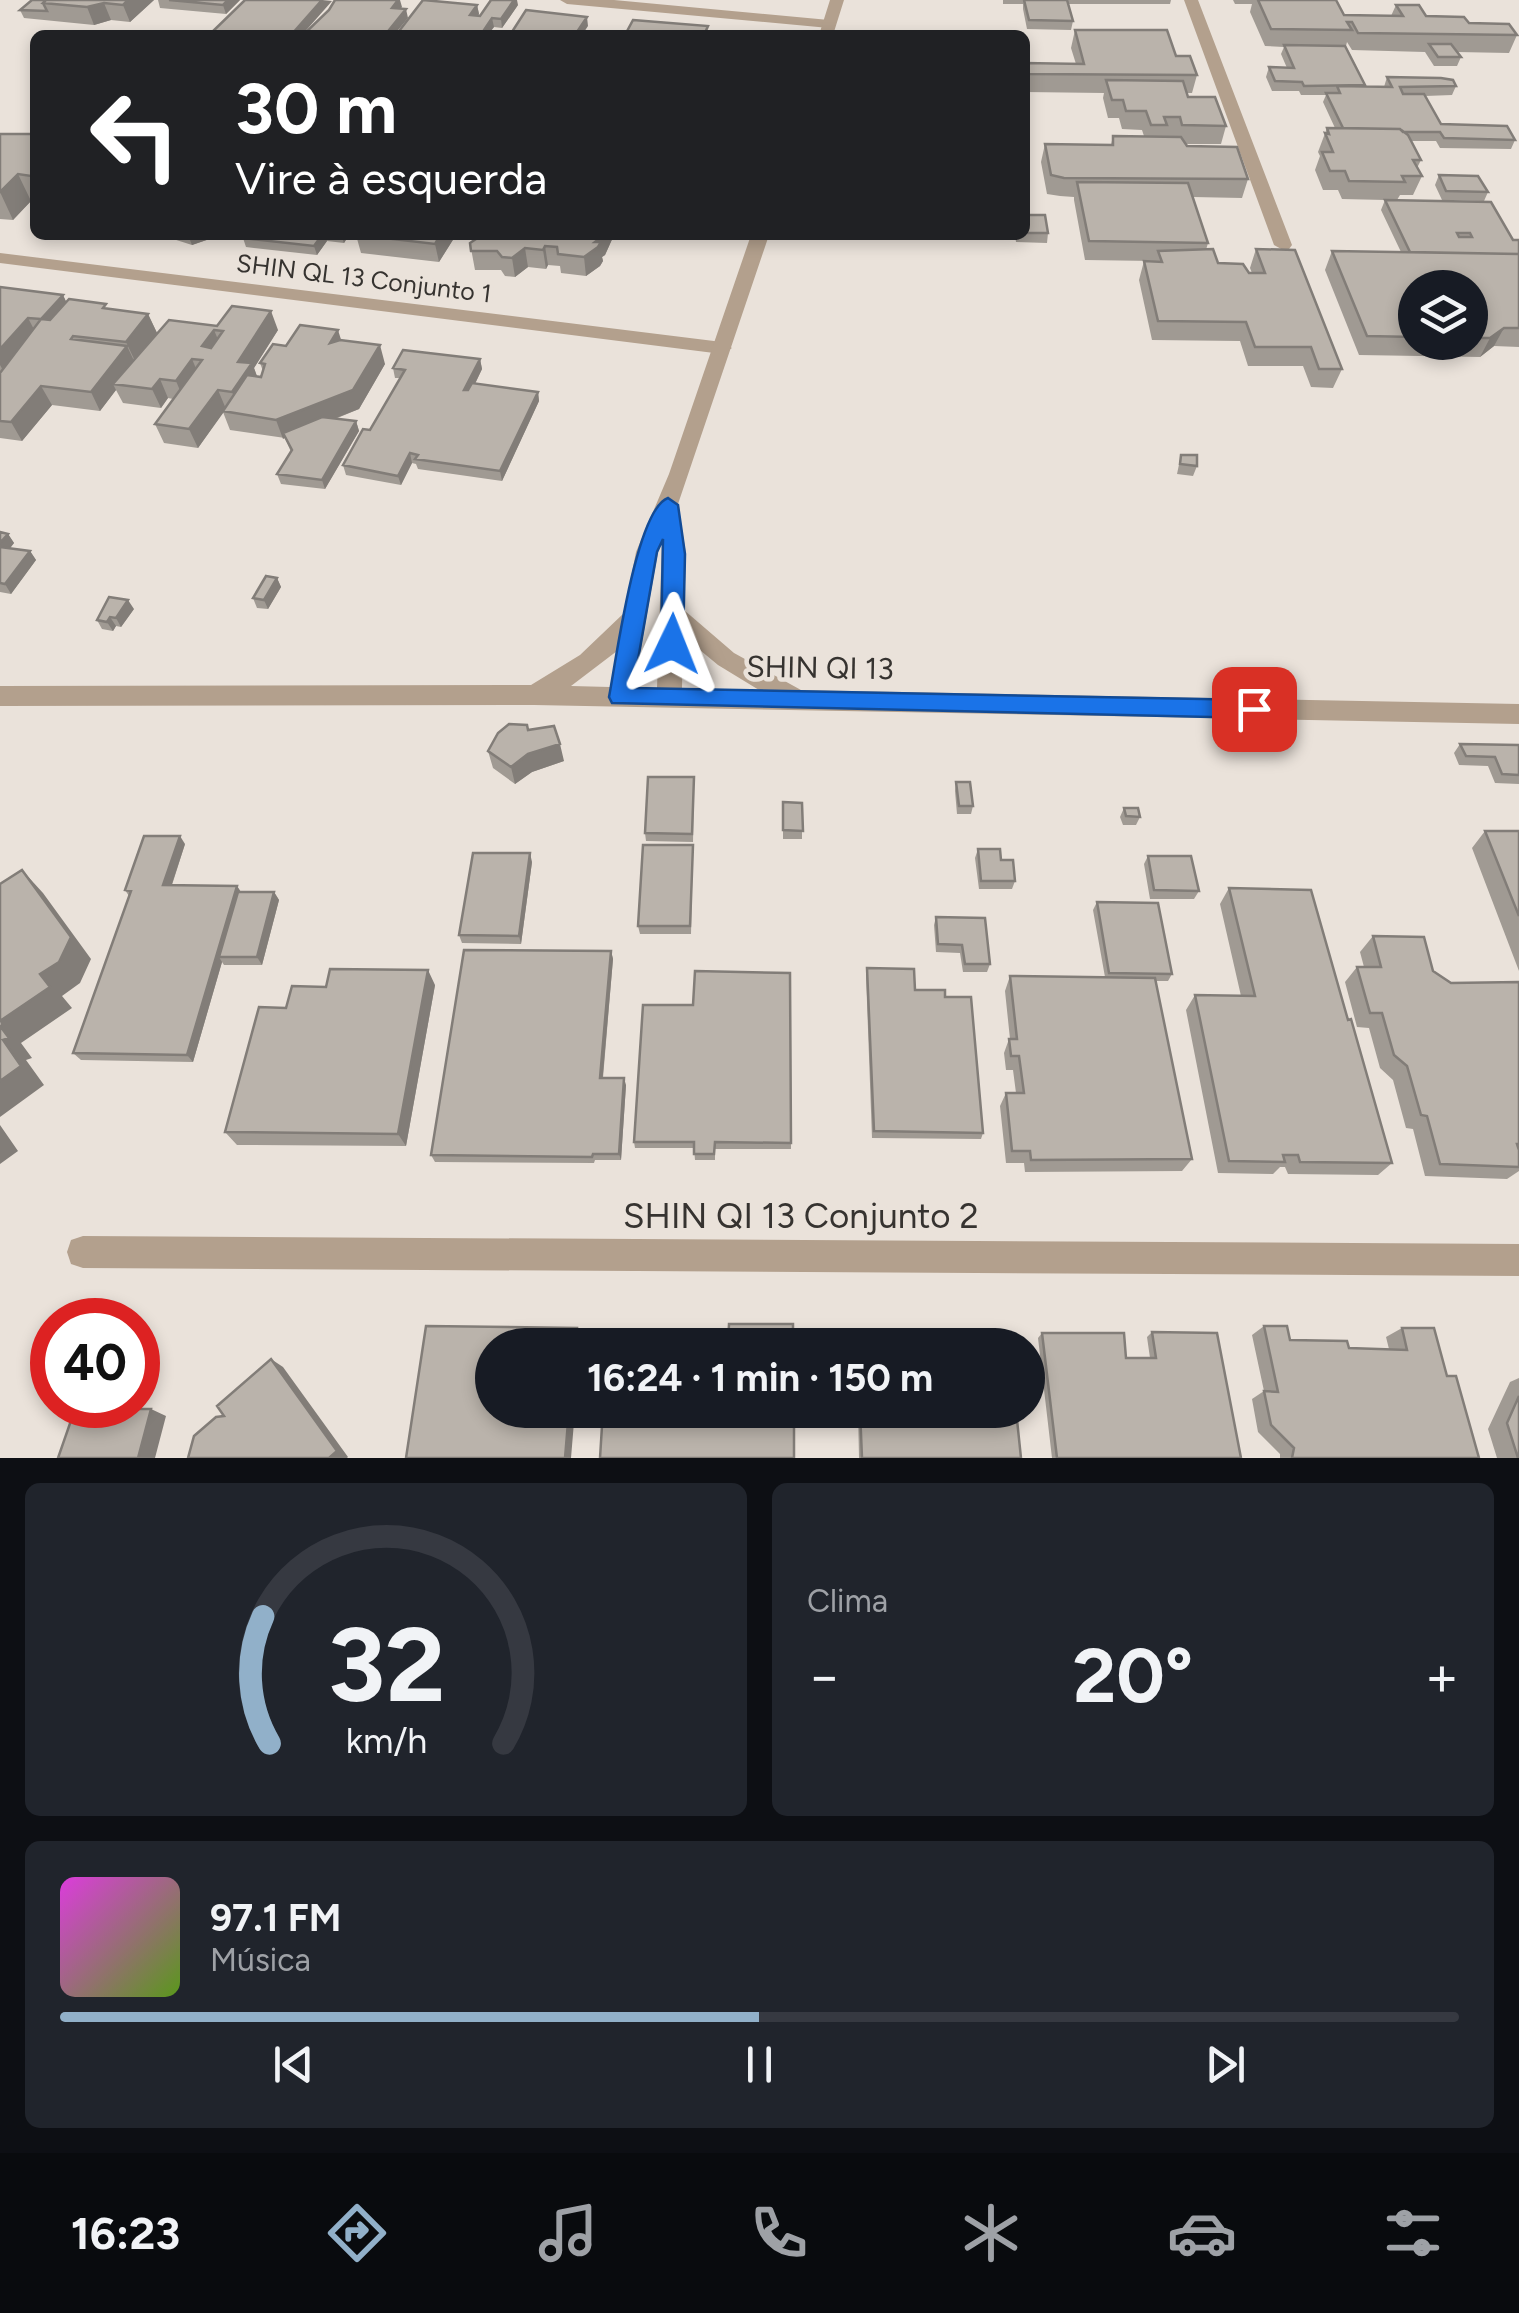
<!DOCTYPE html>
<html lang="pt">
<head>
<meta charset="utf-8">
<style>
  body { margin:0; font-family:Figtree,sans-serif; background:#20242c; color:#f1f3f6; height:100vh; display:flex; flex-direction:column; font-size:38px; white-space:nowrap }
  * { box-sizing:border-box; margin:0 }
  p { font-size:32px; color:#9ea1a6 }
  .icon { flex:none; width:55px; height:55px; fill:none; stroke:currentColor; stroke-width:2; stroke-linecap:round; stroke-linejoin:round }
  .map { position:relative; height:1458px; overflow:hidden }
  .sheet { display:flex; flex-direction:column; gap:25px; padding:25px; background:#0d0f14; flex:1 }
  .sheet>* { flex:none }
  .top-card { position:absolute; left:30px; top:30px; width:1000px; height:210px; border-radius:15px; box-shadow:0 5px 15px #0003; background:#202124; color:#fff; overflow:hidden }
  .fabs { position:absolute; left:1398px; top:270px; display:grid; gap:20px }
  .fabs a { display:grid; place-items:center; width:90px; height:90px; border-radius:50%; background:#171b24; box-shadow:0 5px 15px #0003; font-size:50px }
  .speed { position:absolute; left:30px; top:1298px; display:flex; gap:20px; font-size:50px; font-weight:700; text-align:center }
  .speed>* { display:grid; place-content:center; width:130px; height:130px; border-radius:50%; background:#171b24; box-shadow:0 5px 15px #0003; line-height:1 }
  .speed .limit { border:15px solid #d22; background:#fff; color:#111 }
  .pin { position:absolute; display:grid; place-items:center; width:85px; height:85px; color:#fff; margin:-42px; border-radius:20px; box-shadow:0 5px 15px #0006 }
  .me { position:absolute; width:110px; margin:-55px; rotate:2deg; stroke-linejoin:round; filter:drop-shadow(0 0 8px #0008) }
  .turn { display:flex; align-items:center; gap:35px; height:210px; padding:0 40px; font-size:45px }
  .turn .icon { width:130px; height:130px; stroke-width:2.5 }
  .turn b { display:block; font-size:70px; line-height:85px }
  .big { font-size:75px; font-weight:700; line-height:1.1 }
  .sheet .widget { flex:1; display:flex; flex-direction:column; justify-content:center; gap:15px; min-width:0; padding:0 35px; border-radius:15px; background:#20242c }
  .sheet .dial { align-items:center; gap:0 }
  .dial svg { height:260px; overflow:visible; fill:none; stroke:#363941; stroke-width:7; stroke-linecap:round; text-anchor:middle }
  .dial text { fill:#f1f3f6; stroke:none }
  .song { display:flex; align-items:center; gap:30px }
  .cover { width:120px; height:120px; border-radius:15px; background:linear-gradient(135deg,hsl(300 70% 55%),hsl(90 70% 35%)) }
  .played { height:10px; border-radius:5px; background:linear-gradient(90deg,#91b0c9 50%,#363941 50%) }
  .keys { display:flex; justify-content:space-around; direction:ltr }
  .heat { display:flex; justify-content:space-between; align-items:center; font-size:55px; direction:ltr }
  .sheet .tiles { flex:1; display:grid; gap:25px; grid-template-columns:1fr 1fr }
  .widget:last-child { grid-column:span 2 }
  .trip { position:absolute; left:475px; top:1328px; width:570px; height:100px; border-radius:50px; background:#171b24; box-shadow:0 5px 15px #0003; font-weight:700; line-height:100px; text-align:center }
  .tabs { display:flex; height:160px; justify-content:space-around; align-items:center; background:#090b0e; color:#9ea1a6 }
  .tabs .icon { width:70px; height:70px }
  .tabs .on { color:#91b0c9 }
  .tabs b { font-size:45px; color:#f1f3f6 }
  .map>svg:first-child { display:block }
</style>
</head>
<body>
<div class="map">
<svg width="1519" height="1458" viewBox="0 0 1519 1458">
  <rect width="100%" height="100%" fill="#eae2da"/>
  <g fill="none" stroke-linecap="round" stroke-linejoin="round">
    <path fill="#b3a08d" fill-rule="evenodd" d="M560,0h54l215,20 7,4 -7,4 -262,-24z
      M1184,0h14l94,245 -3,4 -6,1 -9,-5z
      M0,253l722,89 10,6 -10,6 -722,-91z
      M83,1236l1436,8v32l-1436,-8 -12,-4 -4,-12 4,-12z"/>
    <path fill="#b3a08d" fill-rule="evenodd" d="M830,0h14l-11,35h-14z
      M751,235h18l-91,269 8,50 -2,56 50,43 67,37 718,14v20l-985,-19 -534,1v-20l531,-1 49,-30 44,-42 12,-61 33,-78zM662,542l-5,146 -23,-1 24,-135zM683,636l35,29 41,25 -77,-2zM617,651l-7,36 -39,-1z"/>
  </g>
  <path fill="#a09a93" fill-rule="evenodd" d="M32,0h122l-24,22 -19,-2 -17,5 -70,-7 -4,-8z
    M158,0h82l-14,14 -66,-6z
    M1003,0h168l-1,4h-102l5,17 -2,9 -44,-1 -4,-20v-5h-20z
    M1233,0h103l8,15 47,1 5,-11 30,11 43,7 48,12 -8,18 -52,-1 4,5 -4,9h-23l-9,-14 -73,-2 -5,-8 -1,4 19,39 -1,2h20l3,-10 69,9 -4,9 -27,1 16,28 74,16 -4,9 -71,-1 -4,-7h-25l10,19 -4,8 5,8 -9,19h-13l-3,5 116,40h6v107l-25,-1 -14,11 -121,-2 -34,-85 7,-19 69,1 -20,-42 4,-10 -43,-1 -4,-9h-15l-8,-20 5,-14 -2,-4 9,-24h8l-12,-26 3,-7h-25l-2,-4h-27l-6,-14 3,-10 18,1 -6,-14 3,-7 -19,-1 -15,-34 2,-8h-17zM1415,288h55v54h-55z
    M477,5l2,9 -2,2 41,-11 -16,23 -8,-1 -3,3 2,5h-97z
    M1075,30l101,26 21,19 -5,18h-5l1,4 38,29 -5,18h-35l1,2 61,33 -6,19 -49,-1 15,46 -2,7 12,13 34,10 -2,-5 6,-19 86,120 -9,19 -22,-1 -8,-21h-55l-8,-25 -88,-1 -13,-60 5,-19h11l-70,-1 -11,-60v-3l-14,-1 -13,-2 -6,-32 4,-18 66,1 2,-9h31l-2,-6 -20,-1 -3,-11h-11l-5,-20 1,-5 -79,-1v-18l51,-10 -5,-16z
    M0,134h35v68l-4,-1 -18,19 -13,-1z
    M1439,175l49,17 -4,9 -42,-1 -7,-15z
    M1025,215l23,18 -1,10 -31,-1 -1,-7h10z
    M168,235h53l-29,10 -22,-7z
    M245,235h104l-5,8 -17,-2 -10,14 -71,-8 -3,-9z
    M356,235h100l-17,27 -78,-9z
    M482,235h132l-9,20 -3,2 1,4 -3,5 -14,10 -25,-3 -1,-7 -12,-1 -2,4 -18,-2 -13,10 -10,-1 -4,-6h-26l-5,-27z
    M0,287l63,8 3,7 82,12 9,19 60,-7 61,4 -24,38 3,8 4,1 2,-6 -3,-8 26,-17 55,-6 44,24 -26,45 -24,10 21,2 3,10 -34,58 -44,-5 -4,-10 14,-22 -6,-14 -55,-8 -7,-18 -25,36 -34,-5 -9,-19 18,-25 -5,-1 -7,10 -38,-5 -7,-13 -16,21 -48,-6 -30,36 -22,-3z
    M480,359l2,10 -7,15 63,8 1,9 -37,80 -84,-12 -2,-5 -4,-1 -11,22 -55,-10 -3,-10 27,-35 30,-52h-5l-2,-10z
    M1181,455l16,11 -4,10 -16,-2z
    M0,532l8,2 6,9 -4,5 20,3 6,9 -25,34 -11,-2z
    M277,578l4,9 -13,22 -11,-1 -4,-10z
    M134,609l-13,18 -5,-1 -3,5 -11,-2 -5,-9z
    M528,730l36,31 -32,11 -17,12 -22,-16 -5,-17z
    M1460,744l59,1v39l-24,-1 -7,-17 -29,-1 -5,-12z
    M956,782l17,24 -2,8h-14l-2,-23z
    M694,786l-1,56 -47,-1 -1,-8z
    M783,802l19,1v36h-19z
    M1124,808l16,9 -4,8h-13l-3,-8z
    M1485,831h34v140l-47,-123z
    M185,844l-13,41 65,1 4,6h33l5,8 -17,65h-38l-2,-3 -29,100 -112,-2 -8,-7 56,-157 -4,-6z
    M693,845l-2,89h-51l-2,-8z
    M978,849l23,11 14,21 -3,8h-33l-4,-31z
    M1148,856l51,35 -5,8h-44l-6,-35z
    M532,862l-11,82 -59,-1 -3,-8z
    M1229,888l119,132 44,143 -14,12 -90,-1 -3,-7h-5l-7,7 -55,-1 -32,-163 9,-15 46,1 -21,-92z
    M1097,902l75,72 -4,7h-13l37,178 -10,12 -157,1 -1,-9h-18l-6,-57 6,-13h10l-3,-23h-7l-2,-17 5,-14h1l-5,-48 5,-15 95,1 -12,-67z
    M936,917l54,47 -3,8h-24l-3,-19 -24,-1 -2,-27z
    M1373,936l78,47 68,-1v189l-12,8 -82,-3 -12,-47 -7,-1 -13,-48 -13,-12 -11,-40 -12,-1 -12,-45 12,-15h7l-4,-15z
    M611,951l2,8 -10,119 23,7 -5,75h-26l-1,3 -159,-1 -4,-7z
    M867,968l48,22 30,7 38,136 -2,6 -109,-1 -6,-163z
    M790,973l1,176h-76v11h-20l-1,-12h-59l-1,-6 59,-137z
    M435,985l-29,161 -169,-1 -12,-13 61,-124 40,-21z
    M1264,1326l26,14 59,8 40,1 -3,-12 16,-9 45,48 32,82h-199v-4l-22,-22 -6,-33 12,-8 -12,-56z
    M1152,1332l89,126h-189l-14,-120 4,-5 84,25h24l-3,-21z
    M1519,1378v80h-22l-9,-29 22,-47z
    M858,1410h158l5,48h-162z"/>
  <path fill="#827d78" d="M128,0h26l-24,22 -7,-17z
    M228,0h12l-14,14 -3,-9z
    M322,0l10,1 -30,34h-11z
    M398,0h2l2,7 -8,10 -2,-9z
    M514,0h3l1,5 -16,23 -1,-9z
    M104,3l7,17 -17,5 -7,-18z
    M477,5l2,9 -7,10 -2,-9z
    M406,9l2,9 -14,17h-9z
    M587,17l1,9 -6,9h-7z
    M492,18l2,9 -6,8 -4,-5z
    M18,174l13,27 -18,19 -13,-28z
    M188,235h33l-29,10z
    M322,235h3l2,6 -10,14 -3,-9z
    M341,235h8l-5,8z
    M440,235h16l-17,27 -4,-18z
    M604,235h10l-9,20 -3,2 1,4 -3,5 -14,10 -2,-19 11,-15z
    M545,246l3,19 -2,4 -3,-19z
    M525,248l3,19 -13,10 -3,-19z
    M63,295l9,19 -21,24 -10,-19z
    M271,311l7,19 -24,38 5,14 -19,29 -8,-19 6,-30z
    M148,314l9,19 -22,28 -9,-19z
    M28,318l10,19 -33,37 -5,-9v-16z
    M1504,328l-10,18 -14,11 10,-19z
    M214,330l8,19 -20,-3z
    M338,330l6,19 -14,-6z
    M380,345l5,19 -26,45 -74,29 -2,-5 2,5 -2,1 -7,-19z
    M127,346l9,19 -23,19 3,6 -16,21 -9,-19z
    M192,359l8,19 -16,22 -8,-19z
    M480,359l2,10 -15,31 -3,-10z
    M160,379l8,19 -7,10 -9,-19z
    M41,386l11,19 -30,36 -11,-19z
    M218,390l8,19 -28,39 -9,-19z
    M538,392l1,9 -37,80 -2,-10z
    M356,421l3,10 -34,58 -3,-9z
    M410,453l2,10 -11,22 -3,-9z
    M8,534l6,9 -10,13 -4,-6v-7z
    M30,551l6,9 -25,34 -6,-10z
    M277,578l4,9 -13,22 -4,-9z
    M128,600l6,9 -13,18 -5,-9z
    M110,617l6,9 -3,5 -6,-9z
    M560,744l4,17 -32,11 -17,12 -4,-17 17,-13z
    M180,836l5,8 -16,49 -6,-8z
    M530,853l2,9 -11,82 -2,-8z
    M22,870l21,23 48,66 -11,24 -18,13 10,12 -51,35 11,15 -6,2 18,25 -44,32v-36l3,-41 -3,-19 40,-47z
    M237,886l5,8 -23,63 3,5 -29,100 -6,-7z
    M274,892l5,8 -17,65 -5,-8z
    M611,951l2,8 -11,126 -2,-7z
    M428,970l7,15 -29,161 -8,-12z
    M624,1078l2,7 -5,75 -2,-6z
    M0,1125l18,26 -18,13z
    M577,1328l4,9v8h-6z
    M271,1359l12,8 65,90 -1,1h-18z
    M151,1409l15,7 -11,42h-17z
    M569,1410h6l-4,48h-6z"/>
  <path fill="#bab3ab" stroke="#827d78" stroke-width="2.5" fill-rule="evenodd" d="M32,0h14l-3,3 4,8 -27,-1z
    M46,0h82l-5,5 -19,-2 -17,4 -44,-4z
    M169,0h59l-5,5z
    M245,0h77l-31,35h-82z
    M335,0h63l-6,8 14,1 -21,26h-82l26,-25z
    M423,0l54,5 -7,10 10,1 11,-16h23l-13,19 -9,-1 -8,12 8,1 -2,4h-94z
    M1024,0h43l6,21 -44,-1z
    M1258,0h78l8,15 59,1 -7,-11h23l7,11 38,1 5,6 40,1 8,11 -159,-2 -6,-11h-5l5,8 -81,-1z
    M526,10l61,7 -12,18h-65z
    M633,20l75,6 -4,9h-79z
    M1075,30h92l9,26h14l7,19 -172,-1v-11l59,1z
    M1429,44h22l10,13h-23z
    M1284,45l61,1 20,39 -61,1 -2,-4 -27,-1 -6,-14 25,1z
    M1387,77l54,1 12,2 3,6 -56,1 3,7h21l17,30 66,2 8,14 -71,-2 -4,-6h-37l-3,-3 -57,-1 -17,-35h14l-3,-7 55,1z
    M1106,80l77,1 5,16h27l11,29 -44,-1 -2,-8h-16l3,8h-16l-5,-14h-20l-3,-11h-11z
    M1327,128l73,1 8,6 13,25h-8l9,16h-20l3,6 -56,-1 -4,-10h-15l-8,-19h11l-8,-19 4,1z
    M0,134h35v38l-4,4 -13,-2 -18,18z
    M1113,136l68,1 6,9 50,1 11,32 -184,-1 -13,-3 -6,-31 68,1z
    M1439,175l39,1 10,16 -42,-1z
    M1077,182l111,1 20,60 -119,-2z
    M1385,200l106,2 22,38h6v14l-109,-2zM1457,233h13l2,4h-13z
    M1025,215h20l3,18h-23z
    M245,235h77l-8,11 -71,-8z
    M359,235h81l-5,9z
    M482,235h122l-9,7h6l-3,5 -14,10 -26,-3 -1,-7 -12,-1 -2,4 -18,-2 -13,10 -10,-1 -5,-6h-26l-1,-8z
    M1213,249l5,14 25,1 6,9h16l-9,-24 39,1 47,119h-23l-8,-22h-56l-9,-25 -88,-1 -14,-60 18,1 -4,-11z
    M1332,251l187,3v74h-15l-14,10h-20v-50h-55v49l-48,-1z
    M0,287l63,8 -22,24 -13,-1 -28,31z
    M69,299l37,5 -3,4 45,6 -22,28 -53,-6 -2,3 56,7 -36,46 -50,-6 -30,36 -11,-1v-48l41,-54 9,1z
    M232,306l39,5 -33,51 14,1 -20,29 -14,-2 -29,39 -34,-5 47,-64 -10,-1 -16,22 -16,-2 -8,10 -39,-5 56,-64 48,6zM214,330l9,1 -12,17 -9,-2z
    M300,325l38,5 -8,13 10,-3 40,5 -27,45 -77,30 -53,-9 24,-36 14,2 4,-13 -5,-1 13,-19 13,2z
    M403,350l77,9 -16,31h4l4,-7 66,9 -38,79 -85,-12 3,-4 -8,-2 -12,23 -55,-11 20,-36 7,1 35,-60 -12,-2z
    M322,417l34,4 -34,59 -45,-6 15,-24 -9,-17z
    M1181,455h16v11l-17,-2z
    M0,532l8,2 -8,9z
    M0,547l30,4 -25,33 -5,-1z
    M266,576l11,2 -13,22 -11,-2z
    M109,597l19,3 -12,18 -6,-1 -3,5 -10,-2z
    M509,724l18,1 1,5 26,-4 6,18 -32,10 -17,13 -23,-16 10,-18z
    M1460,744l59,1v30l-17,-1 -7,-17 -29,-1z
    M648,777h46l-2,57 -47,-1z
    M956,782h14l3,24h-14z
    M783,802l19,1 1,28 -20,-1z
    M1124,808h14l2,9 -14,-1z
    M1485,831h34v85z
    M144,836h36l-17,49 74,1 -50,169 -114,-2 58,-162 -6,-1z
    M643,845h50l-3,81h-52z
    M978,849h22l1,11h12l2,21h-34z
    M473,853h57l-11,83 -60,-1z
    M1148,856h43l8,35 -45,-1z
    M22,870l49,67 -12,25 -19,12 10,13 -50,34v-137z
    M1229,888l82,2 37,130 3,-1 41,144 -92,-1 -2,-7h-15l2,7 -56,-1 -34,-166 60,1z
    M238,892h36l-17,65h-38z
    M1097,902l61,1 14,71 -63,-1z
    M936,917l49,1 5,46h-25l-3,-19 -24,-1z
    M1373,936l51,1 9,34 18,12 68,-1v162h-2l2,6v17l-79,-3 -13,-48 -6,-1 -14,-49 -13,-11 -12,-42h-12l-13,-46h24z
    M464,950l147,1 -11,127h24l-5,76h-26l-1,3 -161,-2z
    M867,968l47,1 1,21h30v7h26l12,136 -109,-2z
    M330,969l98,1 -30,164 -173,-2 34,-125 27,1 6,-22 34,1z
    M695,971l95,2 1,170 -76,-1 -1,12h-20v-12h-60l9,-137h50z
    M1010,976l145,2 37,181 -161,1 -1,-9h-18l-6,-58h18l-5,-37h-8l-2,-17h8z
    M0,1026l9,12 -6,2 18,26 -21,15z
    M729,1324h64v21h-65z
    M426,1326l151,2 -2,17h-83v65h77l-4,48h-159z
    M1264,1326h23l3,14 57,1 2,7 58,2 -5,-22h32l13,48h9l23,82h-187l2,-10 -23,-23 -7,-34 14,1z
    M1152,1332l65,1 24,125h-184l-15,-125h82l2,25h30z
    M902,1334l106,2 1,9h-107z
    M271,1359l66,92 -8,7h-141l6,-22 22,-19 8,-1 -7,-10z
    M1519,1396v62h-1l-11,-35z
    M75,1409h76l-13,49h-80z
    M603,1410h191v48h-194z
    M860,1410h156l5,48h-159z"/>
  <path fill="#1a73e8" stroke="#114b97" stroke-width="2.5" d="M668,498l10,7 7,49 -2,90 -11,8 -11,-8 2,-105 -6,13 -24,136 621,12 11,9 -11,9 -642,-15 -3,-6c7,-36 27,-188 59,-199z"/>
  <g text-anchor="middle" stroke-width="9" stroke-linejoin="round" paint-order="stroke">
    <g font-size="25" fill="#363330" stroke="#eae2da">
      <text transform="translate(364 278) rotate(7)" y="9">SHIN QL 13 Conjunto 1</text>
    </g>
    <g font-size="30" fill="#363330" stroke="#eae2da">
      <text transform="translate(820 668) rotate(1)" y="10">SHIN QI 13</text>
    </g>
    <g font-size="35" fill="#363330" stroke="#eae2da">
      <text x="801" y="1228">SHIN QI 13 Conjunto 2</text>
    </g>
  </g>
</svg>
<div class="fabs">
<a><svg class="icon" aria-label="layers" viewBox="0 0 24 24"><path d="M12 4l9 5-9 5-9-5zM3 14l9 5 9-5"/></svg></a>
</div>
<div class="speed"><div class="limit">40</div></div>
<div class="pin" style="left:1254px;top:709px;background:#d93025"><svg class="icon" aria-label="arrive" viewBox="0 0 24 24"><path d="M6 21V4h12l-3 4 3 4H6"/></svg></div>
<svg class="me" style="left:672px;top:644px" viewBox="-20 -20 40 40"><path d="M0-17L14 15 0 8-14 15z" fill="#1a73e8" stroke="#fff" stroke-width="4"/></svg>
<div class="trip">16:24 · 1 min · 150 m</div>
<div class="top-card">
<div class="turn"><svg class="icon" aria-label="left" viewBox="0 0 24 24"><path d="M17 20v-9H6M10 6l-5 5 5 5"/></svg><div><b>30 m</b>Vire à esquerda</div></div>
</div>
</div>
<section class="sheet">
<div class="tiles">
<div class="widget dial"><svg viewBox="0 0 100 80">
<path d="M14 69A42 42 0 1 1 86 69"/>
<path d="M14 69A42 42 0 0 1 12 30" stroke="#91b0c9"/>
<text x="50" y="56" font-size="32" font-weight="700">32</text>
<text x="50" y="72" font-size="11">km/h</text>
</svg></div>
<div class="widget"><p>Clima</p>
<div class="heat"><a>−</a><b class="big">20°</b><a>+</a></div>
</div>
<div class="widget">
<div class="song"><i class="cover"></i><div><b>97.1 FM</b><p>Música</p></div></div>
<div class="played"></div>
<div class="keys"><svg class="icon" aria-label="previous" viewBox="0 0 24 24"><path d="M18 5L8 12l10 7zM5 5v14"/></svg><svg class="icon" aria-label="pause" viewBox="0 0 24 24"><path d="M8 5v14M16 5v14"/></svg><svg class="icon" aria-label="next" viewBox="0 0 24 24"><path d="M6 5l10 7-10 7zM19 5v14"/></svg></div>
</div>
</div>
</section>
<nav class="tabs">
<b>16:23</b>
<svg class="icon on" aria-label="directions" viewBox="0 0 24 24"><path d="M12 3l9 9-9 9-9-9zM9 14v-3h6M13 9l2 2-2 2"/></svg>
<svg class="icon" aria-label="music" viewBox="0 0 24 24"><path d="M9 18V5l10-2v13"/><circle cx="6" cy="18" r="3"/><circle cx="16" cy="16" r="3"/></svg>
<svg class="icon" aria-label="phone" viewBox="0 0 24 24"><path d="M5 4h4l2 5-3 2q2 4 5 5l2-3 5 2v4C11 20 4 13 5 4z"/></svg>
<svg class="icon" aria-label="climate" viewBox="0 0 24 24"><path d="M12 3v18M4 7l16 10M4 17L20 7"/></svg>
<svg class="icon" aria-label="car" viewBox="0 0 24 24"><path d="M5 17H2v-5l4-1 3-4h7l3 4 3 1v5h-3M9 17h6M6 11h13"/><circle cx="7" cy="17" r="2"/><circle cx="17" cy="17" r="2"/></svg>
<svg class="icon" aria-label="filters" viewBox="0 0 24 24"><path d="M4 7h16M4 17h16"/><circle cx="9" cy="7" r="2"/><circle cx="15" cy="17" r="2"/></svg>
</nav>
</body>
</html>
